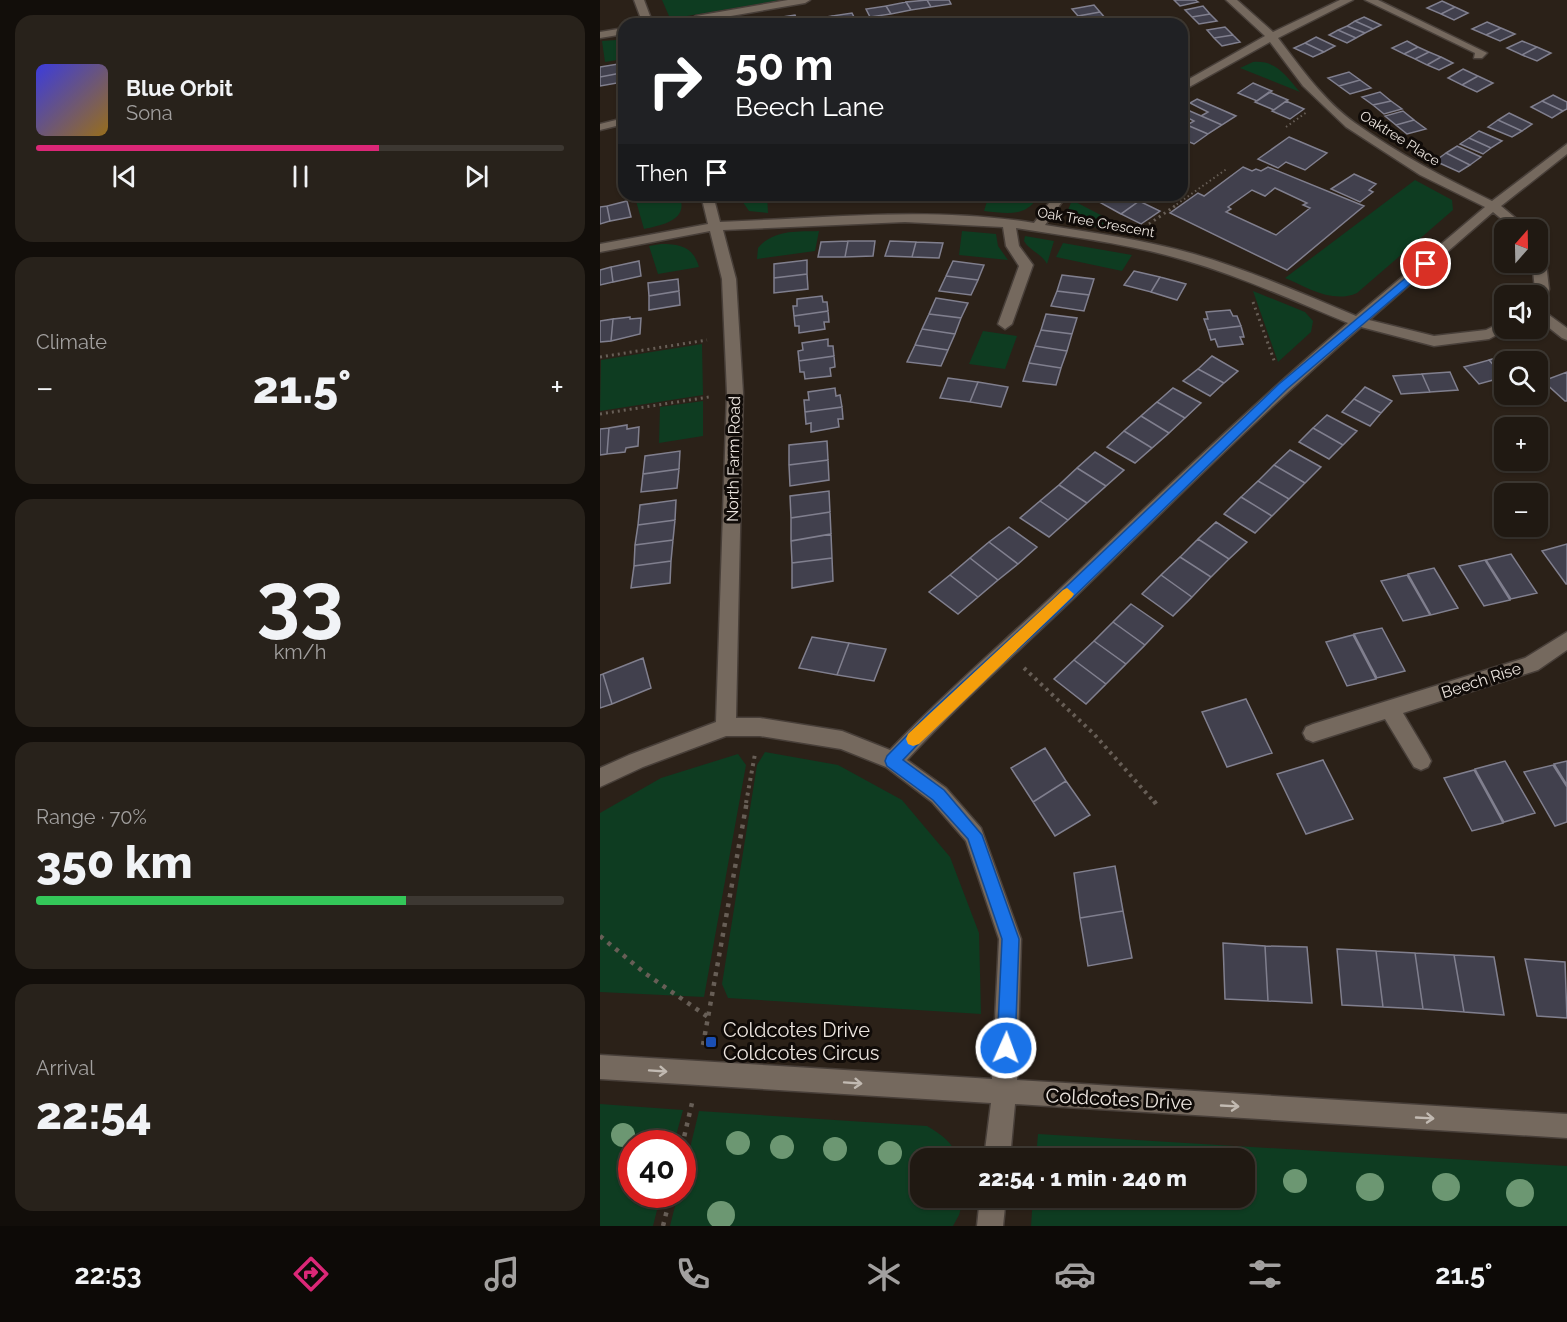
<!DOCTYPE html>
<html lang="en">
<head>
<meta charset="utf-8">
<style>
  body { margin:0; font-family:Raleway,sans-serif; background:#28221b; color:#f1f3f6; height:100vh; display:flex; flex-direction:column; font-size:22px; white-space:nowrap }
  * { box-sizing:border-box; margin:0 }
  p { font-size:20px; color:#a2a09f }
  .icon { flex:none; width:33px; height:33px; fill:none; stroke:currentColor; stroke-width:2; stroke-linecap:round; stroke-linejoin:round }
  .map { position:relative; flex:1; overflow:hidden }
  .details { display:flex; flex-direction:column; gap:15px; padding:15px; background:#120e0a; width:600px }
  .details>* { flex:none }
  .banner { position:absolute; left:18px; top:18px; width:570px; height:183px; border-radius:18px; box-shadow:0 2px 4px #0004,0 0 0 2px #3d3832; background:#202124; color:#fff; overflow:hidden }
  .needle { width:39px; rotate:20deg }
  .fabs { position:absolute; left:894px; top:219px; display:grid; gap:12px }
  .fabs a { display:grid; place-items:center; width:54px; height:54px; border-radius:12px; background:#201912; box-shadow:0 2px 4px #0004,0 0 0 2px #3d3832; font-size:30px }
  .speed { position:absolute; left:18px; top:1130px; display:flex; gap:12px; font-size:30px; font-weight:700; text-align:center }
  .speed>* { display:grid; place-content:center; width:78px; height:78px; border-radius:50%; background:#201912; box-shadow:0 2px 4px #0004,0 0 0 2px #3d3832; line-height:1 }
  .speed .limit { border:9px solid #d22; background:#fff; color:#111 }
  .pin { position:absolute; display:grid; place-items:center; width:51px; height:51px; color:#fff; margin:-26px; border:3px solid #fff; border-radius:50%; box-shadow:0 2px 6px #0007 }
  .me { position:absolute; width:66px; margin:-33px; rotate:2deg; stroke-linejoin:round; filter:drop-shadow(0 0 4px #0008) }
  .turn { display:flex; align-items:center; gap:21px; height:126px; padding:0 18px; font-size:27px }
  .turn .icon { width:78px; height:78px; stroke-width:2.5 }
  .turn b { display:block; font-size:42px; line-height:51px }
  .then { display:flex; align-items:center; height:57px; padding:0 18px; background:#0003; gap:12px; font-size:22px }
  .big { font-size:45px; font-weight:800; line-height:1.1 }
  .details .card { flex:1; display:flex; flex-direction:column; justify-content:center; gap:9px; min-width:0; padding:0 21px; border-radius:18px; background:#28221b }
  .details .dial { align-items:center; gap:0 }
  .dial b { font-size:78px; line-height:1 }
  .song { display:flex; align-items:center; gap:18px }
  .cover { width:72px; height:72px; border-radius:9px; background:linear-gradient(135deg,hsl(240 70% 55%),hsl(40 70% 35%)) }
  .played { height:6px; border-radius:3px; background:linear-gradient(90deg,#db2777 65%,#3d3832 65%) }
  .keys { display:flex; justify-content:space-around; direction:ltr }
  .heat { display:flex; justify-content:space-between; align-items:center; font-size:33px; direction:ltr }
  .charge { height:9px; border-radius:4px; background:linear-gradient(90deg,#34c759 70%,#3d3832 0) }
  .trip { position:absolute; left:310px; top:1148px; width:345px; height:60px; border-radius:18px; background:#201912; box-shadow:0 2px 4px #0004,0 0 0 2px #3d3832; font-weight:800; line-height:60px; text-align:center }
  .dock { display:flex; height:96px; justify-content:space-around; align-items:center; background:#0d0a07; color:#a2a09f }
  .dock .icon { width:42px; height:42px }
  .dock .selected { color:#db2777 }
  .dock b { font-size:27px; color:#f1f3f6 }
  main { display:flex; flex:1; min-height:0 }
  .map>svg:first-child { display:block }
</style>
</head>
<body>
<main>
<section class="details">
<div class="card">
<div class="song"><i class="cover"></i><div><b>Blue Orbit</b><p>Sona</p></div></div>
<div class="played"></div>
<div class="keys"><svg class="icon" aria-label="previous" viewBox="0 0 24 24"><path d="M18 5L8 12l10 7zM5 5v14"/></svg><svg class="icon" aria-label="pause" viewBox="0 0 24 24"><path d="M8 5v14M16 5v14"/></svg><svg class="icon" aria-label="next" viewBox="0 0 24 24"><path d="M6 5l10 7-10 7zM19 5v14"/></svg></div>
</div>
<div class="card"><p>Climate</p>
<div class="heat"><a>−</a><b class="big">21.5°</b><a>+</a></div>
</div>
<div class="card dial"><b>33</b><p>km/h</p></div>
<div class="card"><p>Range · 70%</p><b class="big">350 km</b><div class="charge"></div></div>
<div class="card"><p>Arrival</p><b class="big">22:54</b></div>
</section>
<div class="map">
<svg width="967" height="1226" viewBox="0 0 967 1226">
  <rect width="100%" height="100%" fill="#2b2118"/>
  <path fill="#0e3c21" d="M62,0h119l-94,16h-18z
    M16,40l8,1v18l-19,3 -3,-21z
    M653,62c24,-2 33,14 47,30l-60,-24z
    M815,180l37,20 1,10 -96,83c-25,11 -50,-6 -72,-15z
    M61,195h18c11,25 -16,30 -35,34l-8,-28z
    M138,195h29l1,18 -19,-2z
    M396,195h24l17,3c-12,20 -33,15 -53,13l4,-13z
    M472,200l63,33c-17,-3 -62,-4 -67,-23z
    M219,231l-4,20 -58,8 1,-11c16,-19 39,-16 61,-17z
    M362,231l34,3 2,12 10,14 -49,-5z
    M425,236l29,5 -7,23c-6,-11 -16,-12 -23,-23z
    M463,243l69,12 -10,16 -66,-14z
    M61,244c20,0 32,3 38,23l-41,7 -9,-28z
    M653,291l52,21 8,9 -2,11 -33,30z
    M383,331l34,5 -12,33 -36,-5z
    M102,344l1,51 -103,16 1,-51z
    M103,401v35l-44,7 1,-36z
    M165,752l73,13 64,35 48,57 29,76 2,81 -253,-16 -6,-14 35,-219z
    M138,754l8,11 -42,232 -104,-5v-179l61,-35z
    M0,1104l83,6 -9,33h-42v51h29l-8,32h-53z
    M99,1111l228,15c14,8 25,16 32,32h-38v39h43l-5,18 -6,11h-283l8,-32h4l1,-17z
    M438,1134l529,32v60h-536l2,-29h212v-39h-209z"/>
  <path fill="#41404d" stroke="#807f8e" stroke-width="1.5" fill-rule="evenodd" d="M327,0h22l2,4 -20,3z
    M327,0l4,7 -20,3 -5,-8z
    M574,0h21l3,2 -18,4z
    M842,1l13,6 -14,7 -14,-6z
    M306,2l5,8 -20,4 -5,-8z
    M494,5l6,7 -22,4 -6,-7z
    M286,6l5,8 -21,3 -4,-8z
    M603,6l7,8 -18,3 -7,-7z
    M855,7l13,6 -14,7 -13,-6z
    M500,12l6,7 -22,4 -6,-7z
    M252,13l4,8 -20,3 -4,-8z
    M610,14l7,7 -18,3 -7,-7z
    M195,15l4,9h-22l-2,-6z
    M232,16l4,8h-21l-2,-5z
    M764,17l17,8 -8,4 -18,-8z
    M175,18l2,6h-23l-1,-2z
    M755,21l18,8 -8,4 -18,-7z
    M887,22l14,6 -15,7 -14,-6z
    M747,26l18,7 -9,5 -18,-8z
    M625,27l8,8 -19,3 -7,-8z
    M901,28l14,6 -15,7 -14,-6z
    M738,30l18,8 -9,5 -18,-8z
    M633,35l7,7 -18,4 -8,-8z
    M716,37l19,9 -11,6 -19,-9z
    M807,41l11,6 -14,7 -12,-6z
    M922,41l15,6 -15,8 -15,-7z
    M705,43l19,9 -11,5 -19,-9z
    M818,47l11,5 -14,7 -11,-5z
    M937,47l14,6 -14,8 -15,-6z
    M829,52l12,5 -14,8 -12,-6z
    M841,57l12,6 -14,7 -12,-5z
    M18,64l3,9 -21,4v-10z
    M863,69l15,7 -16,9 -14,-7z
    M749,72l11,8 -21,6 -11,-8z
    M21,73l2,9 -23,4v-9z
    M878,76l15,7 -16,9 -15,-7z
    M760,80l11,8 -21,6 -11,-8z
    M653,83l19,8 -15,10 -19,-8z
    M669,92l19,8 -14,10 -19,-8z
    M780,92l11,9 -18,4 -11,-8z
    M953,95l14,7v7l-4,2 -21,-10z
    M597,99l39,17 -14,9 -21,-9 7,-4 -18,-9z
    M686,101l18,8 -14,10 -18,-8z
    M791,101l11,8 -18,5 -11,-9z
    M942,101l21,10 -11,7 -21,-11z
    M582,108h1l39,17 -14,9 -21,-9 7,-4 -12,-6z
    M803,111l11,9 -18,5 -11,-9z
    M909,113l23,11 -10,7 -24,-11z
    M814,120l12,9 -19,5 -11,-9z
    M898,120l24,11 -10,6 -24,-10z
    M582,123l5,2 21,9 -14,10 -12,-5z
    M879,131l23,10 -11,7 -22,-10z
    M689,137l38,16 -22,17 -19,-8 -8,6 -20,-9z
    M869,138l22,10 -8,6 -23,-10z
    M857,146l24,11 -11,8 -24,-12z
    M846,153l24,12 -11,7 -24,-11z
    M643,167l9,4 4,-2 5,2 7,-4 96,39 -77,64 -117,-57 28,-20 6,3zM675,188l32,15 -4,2 7,3 -34,27 -50,-23 5,-3 -3,-2 24,-17 13,6z
    M754,174l22,10 -7,6 4,2 -13,10 -29,-13z
    M177,195h22l-1,6 -22,1z
    M199,195h21v5l-22,1z
    M354,195h23l-1,4 -23,-1z
    M484,195h29l-12,8z
    M513,195h15l11,6 -18,13 -20,-11z
    M27,201l4,16 -21,4 -3,-15z
    M539,201l21,10 -19,13 -20,-10z
    M7,206l3,15 -10,3v-17z
    M248,241l-3,16h-27l3,-15z
    M248,241h27l-2,15 -28,1z
    M290,241l26,1 -4,15 -27,-1z
    M316,242l27,1 -4,15 -27,-1z
    M207,260v14l-33,4v-14z
    M39,261l2,15 -28,6 -2,-15z
    M353,261l31,4 -6,15 -32,-4z
    M11,267l2,15 -13,3v-15z
    M534,271l26,6 -9,15 -27,-7z
    M207,274l1,15 -34,4v-15z
    M462,275l32,4 -5,16 -32,-4z
    M346,276l32,4 -7,15 -32,-4z
    M560,277l26,7 -9,16 -26,-8z
    M78,279l1,12 -30,5 -1,-13z
    M79,291l1,14 -31,5v-14z
    M457,291l32,4 -5,16 -33,-5z
    M222,296l1,6h4l1,9 -34,5 -1,-10h4v-7z
    M336,298l32,5 -7,15 -32,-4z
    M630,310l3,6h4l4,10 -33,4 -4,-11h4l-2,-7z
    M228,311l1,11h-5l1,7 -26,4v-7h-4l-1,-10z
    M329,314l32,4 -6,16 -33,-5z
    M446,314l31,4 -5,16 -31,-4z
    M30,317v2l11,-1 -1,16 -29,7 2,-22z
    M13,319l-2,22 -11,1v-21z
    M641,326l3,11h-4l3,7 -25,3 -3,-8 -4,1 -3,-10z
    M322,329l33,5 -7,16 -33,-5z
    M441,330l31,4 -5,17 -32,-5z
    M228,339v7h5l1,10 -35,5 -1,-10 5,-1 -1,-7z
    M315,345l33,5 -7,16 -34,-4z
    M435,346l32,5 -6,17 -32,-5z
    M914,353l8,9h-18v15l-15,-17z
    M234,356l1,11 -5,1 1,8 -26,3 -1,-7h-4l-1,-11z
    M612,356l26,15 -14,12 -26,-14z
    M889,360l15,17 -25,7 -15,-17z
    M429,363l32,5 -5,17 -33,-4z
    M598,369l26,14 -14,13 -27,-15z
    M850,372l8,18 -28,2 -8,-18z
    M967,372v29h-2l-22,-20z
    M822,374l8,18 -29,2 -8,-18z
    M348,378l30,4 -8,20 -30,-4z
    M378,382l30,5 -7,20 -31,-5z
    M765,387l27,14 -11,12 -27,-14z
    M235,388l1,8 4,-1 2,12 -37,5 -1,-12h5l-1,-8z
    M573,388l28,15 -16,15 -28,-16z
    M754,399l27,14 -11,13 -28,-14z
    M557,402l28,16 -16,15 -28,-17z
    M242,407l1,12h-5l1,8 -28,5v-9l-5,1 -1,-12z
    M727,415l30,16 -14,14 -30,-17z
    M541,416l28,17 -17,15 -28,-17z
    M27,425v4l12,-2 -1,19 -12,2 -1,4 -18,2 2,-26z
    M9,428l-2,26 -7,1v-26z
    M713,428l30,17 -14,14 -30,-17z
    M524,431l28,17 -17,15 -28,-16z
    M227,441l1,19 -39,5v-20z
    M690,450l31,17 -16,16 -31,-18z
    M80,451l-1,18 -36,5 2,-18z
    M495,452l29,18 -18,16 -29,-18z
    M228,460l1,20 -39,6 -1,-21z
    M674,465l31,18 -16,16 -31,-18z
    M477,468l29,18 -19,17 -28,-18z
    M79,469l-2,19 -36,4 2,-18z
    M658,481l31,18 -17,17 -31,-19z
    M459,485l28,18 -19,17 -28,-19z
    M229,491l1,21 -39,6 -1,-22z
    M641,497l31,19 -17,17 -31,-19z
    M76,500l-1,20 -37,5 2,-20z
    M440,501l28,19 -19,17 -29,-19z
    M230,512l1,22 -40,7v-23z
    M75,520l-2,20 -38,5 3,-20z
    M616,522l31,20 -18,17 -31,-20z
    M409,527l28,20 -19,17 -29,-22z
    M231,534l1,24 -40,5 -1,-22z
    M598,539l31,20 -18,18 -31,-20z
    M73,540l-2,21 -37,5 1,-21z
    M389,542l29,22 -20,16 -28,-22z
    M967,544v40h-1l-24,-33z
    M911,554l26,39 -26,6 -25,-39z
    M580,557l31,20 -19,20 -31,-22z
    M232,558l1,23 -41,7v-25z
    M370,558l28,22 -20,17 -28,-22z
    M885,560l25,40 -26,6 -25,-40z
    M71,561l-1,22 -39,5 3,-22z
    M834,568l24,40 -27,7 -23,-41z
    M350,575l28,22 -20,17 -29,-22z
    M561,575l31,22 -19,19 -31,-22z
    M807,575l23,40 -27,6 -22,-40z
    M531,604l32,22 -18,19 -32,-23z
    M513,622l32,23 -19,19 -32,-23z
    M782,628l23,43 -28,7 -23,-44z
    M753,635l23,44 -29,7 -21,-44z
    M212,637l37,6 -12,32 -38,-7z
    M494,641l32,23 -20,20 -32,-24z
    M249,643l37,6 -12,32 -37,-6z
    M43,658l8,30 -39,16 -9,-30z
    M474,660l32,24 -20,20 -32,-25z
    M3,674l9,30 -12,4v-33z
    M646,699l26,54 -45,14 -25,-55z
    M445,748l21,33 -33,21 -22,-34z
    M723,760l30,59 -47,15 -29,-60z
    M905,761l30,52 -31,9 -29,-53z
    M967,761v24l-13,-21z
    M953,765l14,22v35l-12,4 -31,-54z
    M874,770l29,53 -31,8 -28,-53z
    M466,781l24,34 -35,21 -22,-34z
    M515,866l8,45 -43,7 -6,-45z
    M523,911l9,47 -44,8 -8,-48z
    M623,943l42,3 3,55 -43,-2z
    M665,946l42,1 5,56 -44,-2z
    M737,949l39,2 7,56 -41,-2z
    M776,951l39,2 8,56 -40,-2z
    M815,953l39,2 10,57 -41,-3z
    M854,955l40,2 10,58 -40,-3z
    M925,959l40,3 2,56 -30,-2z"/>
  <g fill="none" stroke-linecap="round" stroke-linejoin="round">
    <g stroke="#483f39" stroke-width="3">
      <path id="minor" d="M34,0h10l9,24h-10z
        M188,0h22l-5,3 -109,19 -5,-3 5,-3z
        M626,0h11l36,32 67,-32h13l-75,38c23,30 46,63 77,85 43,31 90,55 137,78l75,-57v10l-66,52 29,24h-15l-22,-18 -124,108 65,16 52,-6 18,-9v7h6l-21,11 -55,7 -73,-19c-100,86 -193,180 -288,272 -55,53 -114,104 -166,161l39,28 35,40 40,111 -4,141 550,34v24l-552,-34 -5,54h-26l7,-55 -391,-24v-24l392,24 7,-140 -33,-98 -34,-39 -46,-35 -45,-18 -81,-13h-34l-83,31 -43,20v-19l29,-13 87,-33 11,-329 -5,-114 -12,-48 -110,21v-8l108,-20 -7,-29h12l7,27c104,-4 211,-16 314,1l21,-28h12l-22,30c50,8 100,15 149,29 55,16 109,40 162,62l129,-109 -65,-32 -74,-48 -43,-41 -33,-44 -88,49v-8l83,-47zM305,222l98,5 3,19 13,20 -21,58 7,5 7,-5 21,-59 -14,-19 -3,-18c56,9 114,16 168,32 56,16 110,41 164,63 -99,84 -192,175 -287,265 -57,54 -117,105 -171,162l-48,-19 -82,-13h-24l7,-325 -7,-114 -13,-49z
        M765,0h13l109,53 -5,5h-8l1,-5z
        M24,28v6l-24,4v-6z
        M24,118v6l-24,6v-6z
        M938,250l7,4 4,35 -4,14 -7,4 29,21v12l-5,-2 -24,-19v-23h-5l2,-7 -3,-27h6z
        M967,632v18l-29,20 -135,43 25,42 3,6 -3,6 -7,3 -7,-3 -29,-48 -72,23 -7,-3 -3,-6 3,-6 7,-3 212,-66z
        M380,1197h26l-3,29h-26z"/>
    </g>
    <path stroke="#675e56" stroke-width="2" stroke-dasharray="1.5 3" stroke-linecap="butt" d="M686,127l21,-15
      M573,207l55,-39"/>
    <path stroke="#675e56" stroke-width="3" stroke-dasharray="2 4" stroke-linecap="butt" d="M549,224l26,-18
      M653,302l22,61
      M0,357l107,-17
      M0,414l109,-17"/>
    <path stroke="#675e56" stroke-width="4" stroke-dasharray="3 4.5" stroke-linecap="butt" d="M424,668l70,66 61,69
      M146,803l9,-49"/>
    <path stroke="#675e56" stroke-width="4.5" stroke-dasharray="4 6" stroke-linecap="butt" d="M554,801l2,3
      M0,936l46,38 62,43
      M103,1045l44,-244
      M82,1146l10,-43
      M63,1226l8,-32"/>
    <use href="#minor" fill="#75695e" fill-rule="evenodd"/>
  </g>
  <g fill="#6c9772">
    <circle cx="23" cy="1135" r="12"/>
    <circle cx="138" cy="1143" r="12"/>
    <circle cx="182" cy="1147" r="12"/>
    <circle cx="235" cy="1149" r="12"/>
    <circle cx="290" cy="1153" r="12"/>
    <circle cx="695" cy="1181" r="12"/>
    <circle cx="770" cy="1187" r="14"/>
    <circle cx="846" cy="1187" r="14"/>
    <circle cx="920" cy="1193" r="14"/>
    <circle cx="121" cy="1215" r="14"/>
  </g>
  <defs><path id="oneway-shaft" d="M-6 0H5M1.5-3L5.5 0L1.5 3" fill="none" stroke-width="1.6" stroke-linecap="round" stroke-linejoin="round" transform="scale(1.5)"/></defs>
  <g stroke="#c2bab2">
    <use href="#oneway-shaft" transform="translate(58 1071) rotate(4)"/>
    <use href="#oneway-shaft" transform="translate(253 1083) rotate(4)"/>
    <use href="#oneway-shaft" transform="translate(630 1106) rotate(3)"/>
    <use href="#oneway-shaft" transform="translate(825 1118) rotate(3)"/>
  </g>
  <path fill="#1a73e8" stroke="#114b97" stroke-width="1.5" d="M826,261l4,1v5l-143,122 -230,224 -120,111 -34,36 41,30 38,45 37,104 -4,109 -3,7 -6,2 -7,-2 -2,-7 5,-109 -34,-100 -35,-39 -46,-34 -2,-5 2,-5 40,-41 120,-110 232,-221z"/>
  <path fill="#f59e0b" d="M467,588l7,6 -2,3 -153,147 -6,2 -5,-2 -2,-5 2,-5 155,-144z"/>
  <rect fill="#1a4fb4" stroke="#100b08" stroke-width="2" x="105" y="1036" width="12" height="12" rx="3"/>
  <g text-anchor="middle" stroke-width="6" stroke-linejoin="round" paint-order="stroke">
    <g font-size="14" fill="#ece5df" stroke="#100b08">
      <text transform="translate(800 138) rotate(32)" y="5">Oaktree Place</text>
      <text transform="translate(496 222) rotate(10)" y="5">Oak Tree Crescent</text>
    </g>
    <g font-size="16" fill="#ece5df" stroke="#100b08">
      <text transform="translate(133 459) rotate(-89)" y="6">North Farm Road</text>
      <text transform="translate(881 680) rotate(-18)" y="6">Beech Rise</text>
    </g>
    <g font-size="20" fill="#ece5df" stroke="#100b08" text-anchor="start">
      <text x="123" y="1037">Coldcotes Drive<tspan x="123" dy="23">Coldcotes Circus</tspan></text>
    </g>
    <g font-size="20" fill="#ece5df" stroke="#100b08">
      <text transform="translate(519 1099) rotate(3)" y="7">Coldcotes Drive</text>
    </g>
  </g>
</svg>
<div class="fabs">
<a><svg class="needle" viewBox="-14 -14 28 28"><path d="M0-13l5 13h-10z" fill="#e53935"/><path d="M0 13l5-13h-10z" fill="#a2a09f"/></svg></a>
<a><svg class="icon" aria-label="sound" viewBox="0 0 24 24"><path d="M4 9h4l5-4v14l-5-4H4zM17 9q2 3 0 6"/></svg></a>
<a><svg class="icon" aria-label="search" viewBox="0 0 24 24"><circle cx="10" cy="10" r="6"/><path d="M15 15l6 6"/></svg></a>
<a>+</a>
<a>−</a>
</div>
<div class="speed"><div class="limit">40</div></div>
<div class="pin" style="left:826px;top:264px;background:#d93025"><svg class="icon" aria-label="arrive" viewBox="0 0 24 24"><path d="M6 21V4h12l-3 4 3 4H6"/></svg></div>
<svg class="me" style="left:406px;top:1048px" viewBox="-20 -20 40 40"><circle r="17" fill="#1a73e8" stroke="#fff" stroke-width="3"/><path d="M0-11L8 9 0 5-8 9z" fill="#fff"/></svg>
<div class="trip">22:54 · 1 min · 240 m</div>
<div class="banner">
<div class="turn"><svg class="icon" aria-label="right" viewBox="0 0 24 24"><path d="M7 20v-9h11M14 6l5 5-5 5"/></svg><div><b>50 m</b>Beech Lane</div></div>
<div class="then">Then<svg class="icon" aria-label="arrive" viewBox="0 0 24 24"><path d="M6 21V4h12l-3 4 3 4H6"/></svg></div>
</div>
</div>
</main>
<nav class="dock">
<b>22:53</b>
<svg class="icon selected" aria-label="directions" viewBox="0 0 24 24"><path d="M12 3l9 9-9 9-9-9zM9 14v-3h6M13 9l2 2-2 2"/></svg>
<svg class="icon" aria-label="music" viewBox="0 0 24 24"><path d="M9 18V5l10-2v13"/><circle cx="6" cy="18" r="3"/><circle cx="16" cy="16" r="3"/></svg>
<svg class="icon" aria-label="phone" viewBox="0 0 24 24"><path d="M5 4h4l2 5-3 2q2 4 5 5l2-3 5 2v4C11 20 4 13 5 4z"/></svg>
<svg class="icon" aria-label="climate" viewBox="0 0 24 24"><path d="M12 3v18M4 7l16 10M4 17L20 7"/></svg>
<svg class="icon" aria-label="car" viewBox="0 0 24 24"><path d="M5 17H2v-5l4-1 3-4h7l3 4 3 1v5h-3M9 17h6M6 11h13"/><circle cx="7" cy="17" r="2"/><circle cx="17" cy="17" r="2"/></svg>
<svg class="icon" aria-label="filters" viewBox="0 0 24 24"><path d="M4 7h16M4 17h16"/><circle cx="9" cy="7" r="2"/><circle cx="15" cy="17" r="2"/></svg>
<b>21.5°</b>
</nav>
</body>
</html>
